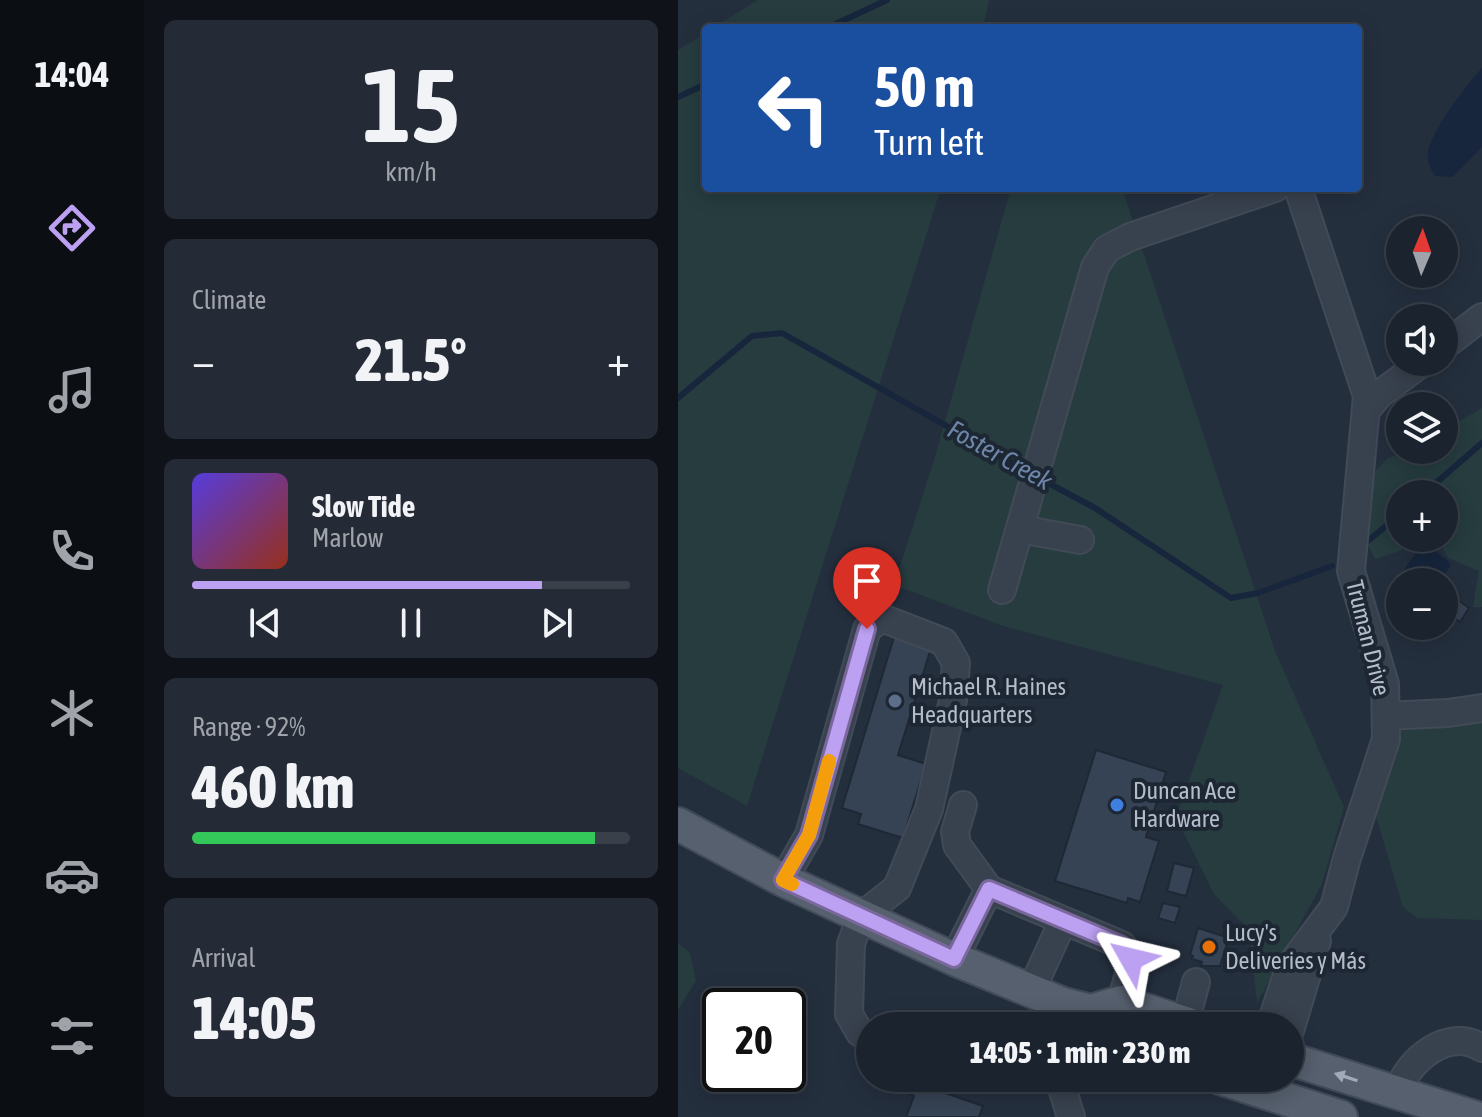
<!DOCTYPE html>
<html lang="en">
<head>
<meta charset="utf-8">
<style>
  body { margin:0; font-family:"Asap Condensed",sans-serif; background:#242b36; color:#f1f3f6; height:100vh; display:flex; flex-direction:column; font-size:30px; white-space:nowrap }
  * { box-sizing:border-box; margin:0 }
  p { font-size:26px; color:#a0a4aa }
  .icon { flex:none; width:44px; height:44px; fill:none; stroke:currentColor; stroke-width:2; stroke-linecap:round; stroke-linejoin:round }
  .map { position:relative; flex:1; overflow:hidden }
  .drawer { display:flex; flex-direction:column; gap:20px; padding:20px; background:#0f1319; width:534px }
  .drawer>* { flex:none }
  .banner { position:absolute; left:24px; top:24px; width:660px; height:168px; border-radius:8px; box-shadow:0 4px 20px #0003,0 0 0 2px #39404a; background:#1a4fa0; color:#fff; overflow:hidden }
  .needle { width:52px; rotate:2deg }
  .fabs { position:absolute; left:708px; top:216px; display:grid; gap:16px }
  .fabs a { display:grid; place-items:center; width:72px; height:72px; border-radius:50%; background:#1b232e; box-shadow:0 4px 20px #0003,0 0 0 2px #39404a; font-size:40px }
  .speed { position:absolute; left:24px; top:988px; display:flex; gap:16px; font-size:40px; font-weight:700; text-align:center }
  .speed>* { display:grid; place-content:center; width:104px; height:104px; border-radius:50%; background:#1b232e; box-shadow:0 4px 20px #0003,0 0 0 2px #39404a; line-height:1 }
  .speed .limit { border:4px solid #111; border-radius:12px; background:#fff; color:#111 }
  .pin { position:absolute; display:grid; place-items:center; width:68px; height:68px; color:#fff; margin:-82px -34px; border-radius:50% 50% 50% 0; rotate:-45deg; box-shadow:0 0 8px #0007 }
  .pin .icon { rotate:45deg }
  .me { position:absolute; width:88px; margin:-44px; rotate:307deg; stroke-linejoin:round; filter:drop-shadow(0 0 6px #0008) }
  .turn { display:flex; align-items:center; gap:28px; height:168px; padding:0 40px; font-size:36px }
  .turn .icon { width:104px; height:104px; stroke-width:2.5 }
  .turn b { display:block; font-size:56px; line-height:68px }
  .big { font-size:60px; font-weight:800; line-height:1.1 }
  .drawer .card { flex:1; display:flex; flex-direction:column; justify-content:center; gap:12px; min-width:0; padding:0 28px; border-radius:12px; background:#242b36 }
  .drawer .dial { align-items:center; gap:0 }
  .dial b { font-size:104px; line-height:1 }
  .song { display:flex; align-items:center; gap:24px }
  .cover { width:96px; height:96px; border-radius:12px; background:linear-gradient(135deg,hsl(250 70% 55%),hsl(10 70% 35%)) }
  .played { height:8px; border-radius:4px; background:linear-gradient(90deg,#bca0f2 80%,#39404a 80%) }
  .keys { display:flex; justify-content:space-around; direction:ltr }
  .heat { display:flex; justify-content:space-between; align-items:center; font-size:44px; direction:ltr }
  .charge { height:12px; border-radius:6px; background:linear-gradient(90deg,#34c759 92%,#39404a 0) }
  .trip { position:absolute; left:178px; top:1012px; width:448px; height:80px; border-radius:40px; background:#1b232e; box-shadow:0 4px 20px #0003,0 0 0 2px #39404a; font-weight:800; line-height:80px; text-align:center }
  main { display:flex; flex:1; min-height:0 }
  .tabs { display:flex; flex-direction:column; width:144px; justify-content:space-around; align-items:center; background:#0b0e12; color:#a0a4aa }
  .tabs .icon { width:56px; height:56px }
  .tabs .selected { color:#bca0f2 }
  .tabs b { font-size:36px; color:#f1f3f6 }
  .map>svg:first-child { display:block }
</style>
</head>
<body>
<main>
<nav class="tabs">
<b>14:04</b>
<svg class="icon selected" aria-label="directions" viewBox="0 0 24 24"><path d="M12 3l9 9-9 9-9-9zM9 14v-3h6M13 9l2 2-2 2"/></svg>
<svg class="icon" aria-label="music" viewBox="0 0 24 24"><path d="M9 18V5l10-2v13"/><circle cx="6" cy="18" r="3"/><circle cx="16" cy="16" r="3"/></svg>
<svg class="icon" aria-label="phone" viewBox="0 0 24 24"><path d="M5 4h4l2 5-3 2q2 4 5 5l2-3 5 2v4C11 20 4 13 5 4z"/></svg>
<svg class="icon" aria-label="climate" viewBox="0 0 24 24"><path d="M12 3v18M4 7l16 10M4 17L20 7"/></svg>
<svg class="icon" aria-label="car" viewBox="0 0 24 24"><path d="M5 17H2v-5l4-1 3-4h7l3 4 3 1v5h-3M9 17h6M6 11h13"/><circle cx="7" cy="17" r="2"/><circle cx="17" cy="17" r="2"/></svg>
<svg class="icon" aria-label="filters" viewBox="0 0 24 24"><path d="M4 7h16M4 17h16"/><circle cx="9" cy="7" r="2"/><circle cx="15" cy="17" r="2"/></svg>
</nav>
<section class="drawer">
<div class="card dial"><b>15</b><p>km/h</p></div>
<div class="card"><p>Climate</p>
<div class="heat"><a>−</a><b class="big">21.5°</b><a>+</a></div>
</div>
<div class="card">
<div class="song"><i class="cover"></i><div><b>Slow Tide</b><p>Marlow</p></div></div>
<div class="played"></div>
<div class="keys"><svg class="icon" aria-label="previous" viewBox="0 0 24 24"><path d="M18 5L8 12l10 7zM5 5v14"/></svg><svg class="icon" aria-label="pause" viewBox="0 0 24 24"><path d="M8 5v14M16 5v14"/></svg><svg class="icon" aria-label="next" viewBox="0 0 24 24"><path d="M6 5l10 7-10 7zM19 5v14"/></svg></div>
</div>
<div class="card"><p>Range · 92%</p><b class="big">460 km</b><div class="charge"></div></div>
<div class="card"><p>Arrival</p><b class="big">14:05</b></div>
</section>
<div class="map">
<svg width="804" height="1117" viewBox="0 0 804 1117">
  <rect width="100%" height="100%" fill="#242f3e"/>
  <path fill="#263c3f" d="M80,0h231l-6,28h-270z
    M28,33v155h235l-194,618 -69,-38v-718z
    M333,188h111l153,463 69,156 -22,77 -65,119 -8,-73 -35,-36 -38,-77 47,-132 -220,-59 -109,-41 40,-125z
    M804,408v199h-9l6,-36 -31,-13 -11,-20h7v-44h-44v44h14l-14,13 -25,8 -14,-27 7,-53 19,-20 19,-9h38v-20z
    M804,719v201l-65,-2 -14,-11 -28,-94 18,-87z
    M0,943l12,10 6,28 -18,29z"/>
  <path fill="#17263c" d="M804,68v79l-29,30 -18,-1c-5,-8 -8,-14 -7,-23 2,-21 39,-69 54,-85z
    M744,545h7l20,17 1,5 -5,7h-8l-10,-9 -7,9 -6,3 -9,-6 1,-5z"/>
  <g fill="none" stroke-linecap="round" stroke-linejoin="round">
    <path stroke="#17263c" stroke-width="6" d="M149,28l60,-28
      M0,97l28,-13
      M0,398l74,-62 30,-3 248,140
      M361,478l56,30 136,90 27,-5 74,-27
      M745,494l59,-51
      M690,541l32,-27"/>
  </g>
  <path fill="#364354" stroke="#1f2835" stroke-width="2" d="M766,590l25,18 -9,14 -16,-11z
    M216,637l37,11 -33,107 28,9 -23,74 -45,-14 3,-10 -19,-6z
    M418,750l70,22 -20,65 13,4 -19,61 -12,-4 -1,5 -72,-22z
    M496,863l20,5 -8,28 -19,-5z
    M485,903l17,4 -5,16 -17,-5z
    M520,928l31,10 -9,28h-19l1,-4 -10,-3 1,-3 -3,-1z
    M241,1084l64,22 -4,11h-73l8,-21 -4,-2 3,-8 4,2z"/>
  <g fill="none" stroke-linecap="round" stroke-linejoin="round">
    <g stroke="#414a57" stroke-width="30">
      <path id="minor" d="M766,346l38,-29
        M689,409l13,-15 43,-32
        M342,529l60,11
        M324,590l93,-323 12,-18 23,-12 145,-49
        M708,716l62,-3 34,-5
        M285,805l-8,27 2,13 32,44 133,56c15,16 4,37 -1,57
        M105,880l26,-45 58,-206 15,-11 62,24 12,21 -3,37 -24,109 -32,79 -36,28 -10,28 -2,70 11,19 10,6
        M276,959l35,-70
        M353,991l32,-70
        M507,1023l11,-41
        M592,1026l20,-60 44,-59 13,-49 39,-119 -1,-55 -34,-113 16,-175 -69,-208
        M612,1031l27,-90
        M381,1078l12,39
        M719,1093c10,-32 51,-67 85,-45"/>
    </g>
    <g stroke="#414a57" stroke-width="36">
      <path id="major" d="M0,824l105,56 171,79 109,45 28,7 30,-9 73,24
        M612,1059l184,58
        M542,1078l121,39"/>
    </g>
    <use href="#minor" stroke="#38414e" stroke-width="26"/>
    <use href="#major" stroke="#56606e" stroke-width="32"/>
  </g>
  <defs><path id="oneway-solid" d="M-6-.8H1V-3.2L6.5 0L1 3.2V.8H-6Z" transform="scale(2)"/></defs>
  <use fill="#a1aab7" href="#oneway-solid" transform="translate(668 1077) rotate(-162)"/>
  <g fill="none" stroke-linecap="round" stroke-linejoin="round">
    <g stroke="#7a689d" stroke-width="20">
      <path id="route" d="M189,629l-58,206 -26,45 171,79 35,-70 133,56 9,14"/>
    </g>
    <use href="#route" stroke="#bca0f2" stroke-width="14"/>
    <path stroke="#f59e0b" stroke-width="14" d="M114,884l-9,-4 26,-45 20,-74"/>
  </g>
  <circle fill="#5c6f8a" stroke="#1d2633" stroke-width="3" cx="217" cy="701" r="8"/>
  <circle fill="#3f7fe0" stroke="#1d2633" stroke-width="3" cx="439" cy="805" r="8"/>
  <circle fill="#e8710a" stroke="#1d2633" stroke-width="3" cx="531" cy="947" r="8"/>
  <g text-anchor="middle" stroke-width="8" stroke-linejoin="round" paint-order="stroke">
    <g font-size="24" fill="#b4bcc9" stroke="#1d2633">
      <text transform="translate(690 638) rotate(76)" y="8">Truman Drive</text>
    </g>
    <g font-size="24" fill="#b4bcc9" stroke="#1d2633" text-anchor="start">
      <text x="233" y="695">Michael R. Haines<tspan x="233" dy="28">Headquarters</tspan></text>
      <text x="455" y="799">Duncan Ace<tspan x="455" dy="28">Hardware</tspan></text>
      <text x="547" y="941">Lucy's<tspan x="547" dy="28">Deliveries y Más</tspan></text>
    </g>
    <g font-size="26" font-style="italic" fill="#6d86a8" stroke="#1d2633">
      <text transform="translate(322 455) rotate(29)" y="9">Foster Creek</text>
    </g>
  </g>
</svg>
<div class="fabs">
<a><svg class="needle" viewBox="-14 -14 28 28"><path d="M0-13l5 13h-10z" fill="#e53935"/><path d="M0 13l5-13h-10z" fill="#a0a4aa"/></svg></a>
<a><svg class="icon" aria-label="sound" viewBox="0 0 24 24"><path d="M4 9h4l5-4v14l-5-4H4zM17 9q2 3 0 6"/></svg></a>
<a><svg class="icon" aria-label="layers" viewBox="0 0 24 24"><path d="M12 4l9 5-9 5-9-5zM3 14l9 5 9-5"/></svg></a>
<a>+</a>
<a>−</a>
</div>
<div class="speed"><div class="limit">20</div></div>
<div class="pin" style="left:189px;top:629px;background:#d93025"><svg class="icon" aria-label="arrive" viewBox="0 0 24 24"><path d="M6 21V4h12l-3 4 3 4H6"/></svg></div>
<svg class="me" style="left:453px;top:959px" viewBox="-20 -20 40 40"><path d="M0-17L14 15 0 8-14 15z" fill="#bca0f2" stroke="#fff" stroke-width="4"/></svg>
<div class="trip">14:05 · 1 min · 230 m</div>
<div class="banner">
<div class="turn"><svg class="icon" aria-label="left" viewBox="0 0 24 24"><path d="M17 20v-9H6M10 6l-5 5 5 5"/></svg><div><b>50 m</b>Turn left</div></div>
</div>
</div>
</main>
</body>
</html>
